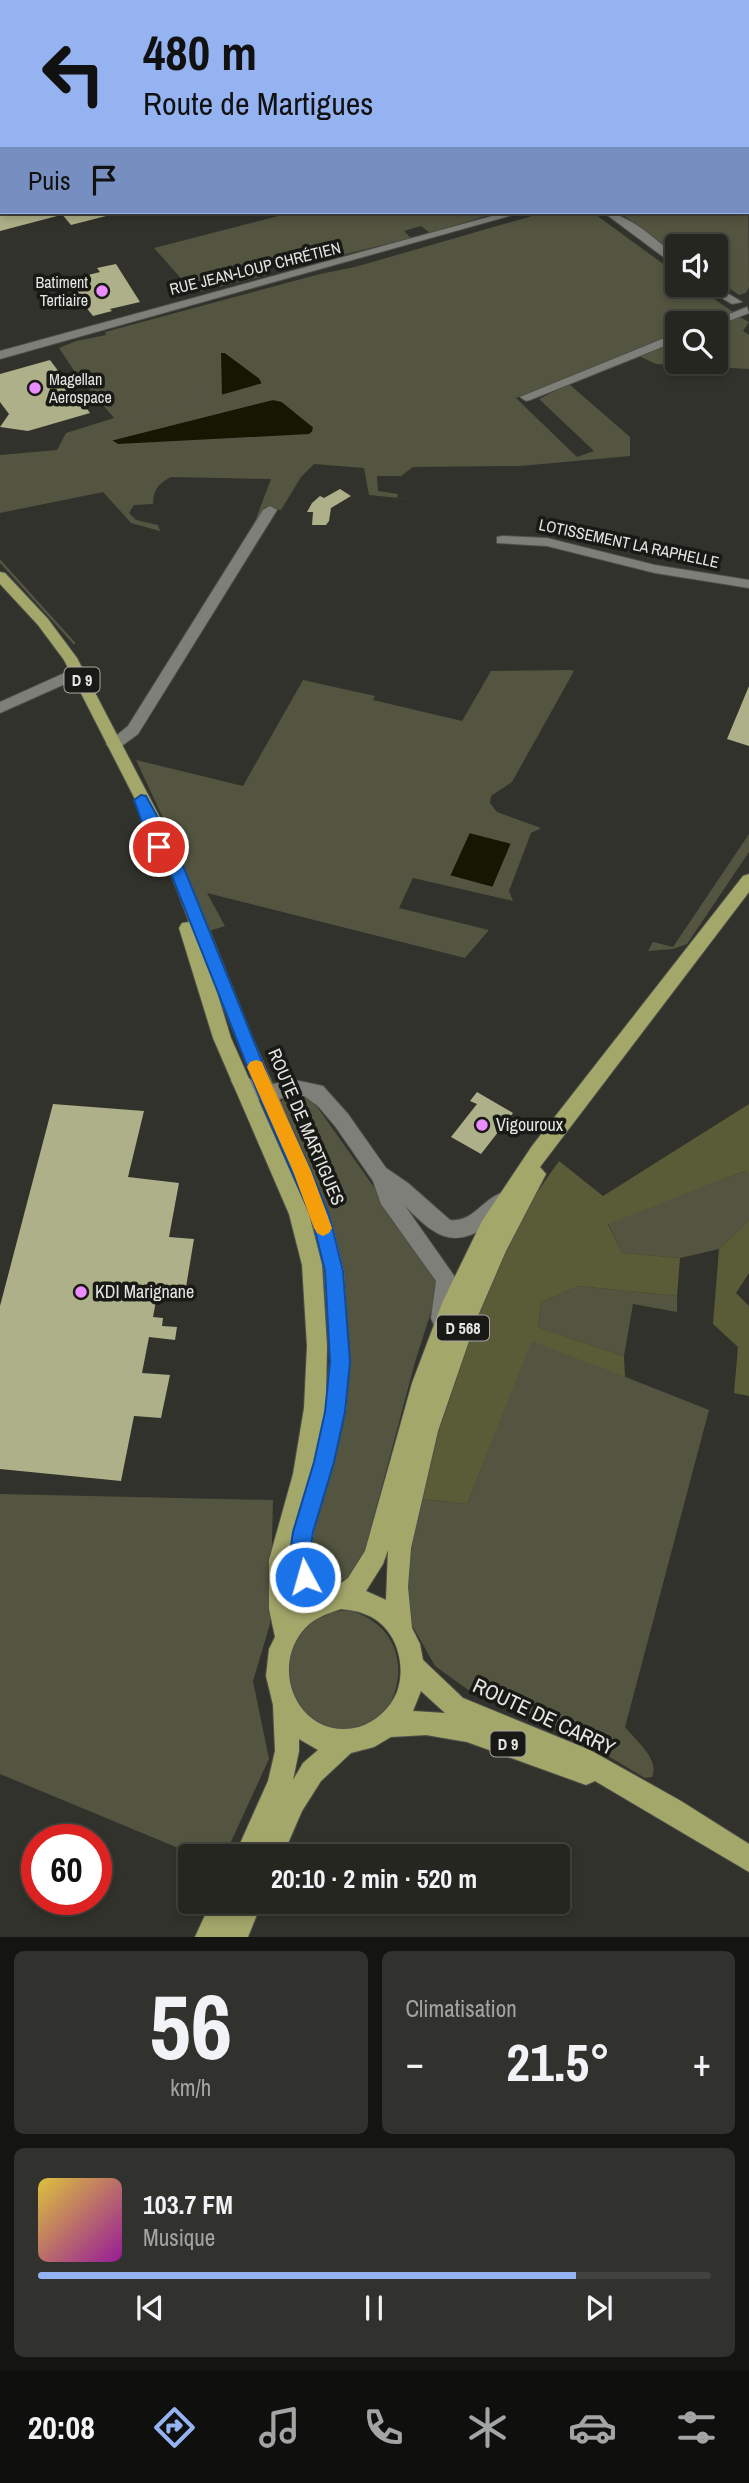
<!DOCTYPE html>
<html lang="fr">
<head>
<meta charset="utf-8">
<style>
  body { margin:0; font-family:"Archivo Narrow",sans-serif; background:#31322d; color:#f1f3f6; height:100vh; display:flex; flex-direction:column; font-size:26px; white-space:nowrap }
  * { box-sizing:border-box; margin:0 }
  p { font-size:23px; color:#a3a5a5 }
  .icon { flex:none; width:38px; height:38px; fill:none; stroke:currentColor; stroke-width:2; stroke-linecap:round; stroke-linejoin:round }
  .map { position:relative; height:1937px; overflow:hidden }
  .panel { display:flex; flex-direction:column; gap:14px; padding:14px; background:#141512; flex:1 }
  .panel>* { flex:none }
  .top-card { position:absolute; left:0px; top:0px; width:749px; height:214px; box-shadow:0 4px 10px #0003,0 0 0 2px #42433e; background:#95b2f1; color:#111; overflow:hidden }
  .controls { position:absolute; left:665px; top:234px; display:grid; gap:14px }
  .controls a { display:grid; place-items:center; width:63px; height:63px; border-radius:7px; background:#252620; box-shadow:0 4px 10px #0003,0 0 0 2px #42433e; font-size:35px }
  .speed { position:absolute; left:21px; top:1824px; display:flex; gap:14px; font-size:35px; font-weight:700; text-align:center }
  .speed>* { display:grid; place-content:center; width:91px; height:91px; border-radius:50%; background:#252620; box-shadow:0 4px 10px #0003,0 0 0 2px #42433e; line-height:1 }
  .speed .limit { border:10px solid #d22; background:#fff; color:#111 }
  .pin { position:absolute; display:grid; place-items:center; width:60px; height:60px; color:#fff; margin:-30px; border:4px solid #fff; border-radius:50%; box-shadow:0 2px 7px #0007 }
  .me { position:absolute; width:77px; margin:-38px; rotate:354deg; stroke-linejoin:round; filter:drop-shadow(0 0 5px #0008) }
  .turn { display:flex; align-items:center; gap:24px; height:147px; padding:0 28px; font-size:32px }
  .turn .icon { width:91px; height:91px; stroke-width:2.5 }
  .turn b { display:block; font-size:49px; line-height:60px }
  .then { display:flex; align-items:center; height:66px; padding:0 28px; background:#0003; gap:14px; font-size:26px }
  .big { font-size:52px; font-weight:700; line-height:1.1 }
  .panel .widget { flex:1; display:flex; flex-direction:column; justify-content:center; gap:10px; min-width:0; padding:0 24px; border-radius:10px; background:#31322d }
  .panel .dial { align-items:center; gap:0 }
  .dial b { font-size:91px; line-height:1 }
  .song { display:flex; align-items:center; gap:21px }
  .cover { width:84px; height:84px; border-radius:10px; background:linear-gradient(135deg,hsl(50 70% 55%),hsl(300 70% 35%)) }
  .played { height:7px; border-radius:4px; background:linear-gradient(90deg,#95b2f1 80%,#42433e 80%) }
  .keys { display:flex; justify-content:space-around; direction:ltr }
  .heat { display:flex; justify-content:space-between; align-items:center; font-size:38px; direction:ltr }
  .panel .tiles { flex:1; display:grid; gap:14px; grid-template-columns:1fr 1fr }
  .widget:last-child { grid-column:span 2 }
  .trip { position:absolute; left:178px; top:1844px; width:392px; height:70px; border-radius:7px; background:#252620; box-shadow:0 4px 10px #0003,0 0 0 2px #42433e; font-weight:700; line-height:70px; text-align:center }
  .dock { display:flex; height:112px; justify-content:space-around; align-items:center; background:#0f0f0d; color:#a3a5a5 }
  .dock .icon { width:49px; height:49px }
  .dock .current { color:#95b2f1 }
  .dock b { font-size:32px; color:#f1f3f6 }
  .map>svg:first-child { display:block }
</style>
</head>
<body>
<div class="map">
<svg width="749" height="1937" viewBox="0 0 749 1937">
  <rect width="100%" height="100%" fill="#31322b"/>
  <path fill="#535540" d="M0,0h317l2,2h-317l-2,49z
    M747,50l2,237 -3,6 -7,2 -23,-16v-32h-39v7l-58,-42h128z
    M294,212h205l-69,21 -9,-7 -17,5 7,7 -133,33 -7,-6 -10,2 6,8 -73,18 -40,-45z
    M546,212h46l85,62v11h17l39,27 -31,12h-25v10l-161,64 61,59 17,-6 -55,-52 30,-15 61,53v19l-110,10 -107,1 -12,9h-24l1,15 20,3 -1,4 33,3 -61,-6 -5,-27 -50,-4 -13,13 -20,33 -15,-3 -15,25 20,-53 -100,-2c-13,7 -17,12 -18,27l-19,1 -5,8 7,7 22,5 2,6 -29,-8 -28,-31 -103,21v-58l57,-5 9,-17 48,-15 -41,-49 -14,-21 17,-7 30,-6 -1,-3 215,-58 35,-7z
    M738,316l11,6 -6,9 6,4v34l-93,-5 -15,-7v-3l36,-14v22h39v-37z
    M571,670l3,1 -62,111 -21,14 -1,7 7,9 44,16 -10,5 -22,58 4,10 -100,-23 -14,30 90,22 -24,28 -258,-65 18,33 -16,5 -32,-83 -41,-88 107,26 60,-106 72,16 -2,4 89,21 29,-50z
    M749,834v18l-62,92 -14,5 -25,2 5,-9 20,5z
    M299,1094l14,7 121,171 4,10 -1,11 -22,69 -51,192 -15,24 -12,4h-11l-10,-6 -7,-12 1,-23 30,-107 6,-44 -18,-172 -9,-29 -39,-83 4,-9z
    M744,1171l5,4v45l-30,29 -39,9 -58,-5 -14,-30z
    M579,1286l98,10v16l-44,-8 -9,52 -86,-29 3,-25z
    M532,1340l177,70 -84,317c11,14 35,32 27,50l-7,1 -64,-38 -107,-46 -39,-28 -23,-41 -7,-55 11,-72 51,6z
    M0,1494l273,6 -3,124 -17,57 16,78 -45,98h-24l-200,-83z
    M348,1610c83,22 50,128 -4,122 -12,-2 -25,-8 -36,-12 -6,-10 -18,-22 -21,-33 -2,-6 1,-16 1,-23 3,-35 25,-51 60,-54z"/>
  <path fill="#5a5c37" d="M749,1104v71l-5,-4 -136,53 14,29 58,5 -3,38 -98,-10 -38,16 -3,25 86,29 1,21 -93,-36 -65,163 -51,-6 69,-204 44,-90 30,-43 44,35z
    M749,1220v53l-13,20 13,13v90l-15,-3 4,-46 -25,-23 6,-75z"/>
  <path fill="#161700" stroke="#545544" stroke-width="2" d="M220,352h5l35,26 3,6 -42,12z
    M273,399l9,2 32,26 -1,5 -4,3 -191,10 -8,-5z
    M469,832l43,11 -19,45 -44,-12z"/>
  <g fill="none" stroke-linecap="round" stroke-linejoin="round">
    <path stroke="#545544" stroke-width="2" d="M16,0l26,2
      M425,227l58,-15
      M280,266l120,-32
      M215,286l43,-14"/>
    <path stroke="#545544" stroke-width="2.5" d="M0,460l54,-4 12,-5 31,-22 105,-27 4,-8 3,-85
      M0,561l74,82"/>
  </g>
  <path fill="#adb088" d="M0,212h110v3l-39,10 -10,-12v2l-61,16z
    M116,264l24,38 -30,7 2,2 -19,5 -28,-35 35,-9 -3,-4z
    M50,360l40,53 -62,18 -28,-4 9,-13 -9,-12v-28z
    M340,489l11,7 -20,12 -2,13 -3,4h-14l1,-13h-6l5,-9 8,-7 4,2z
    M749,686v60l-22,-7z
    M477,1092l36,21 -32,41 -30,-17 26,-33 -7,-3z
    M53,1104l91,7 -16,66 51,6 -10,54 25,2 -8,48 -7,5 -21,-2 -5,27 10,1 -1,8 15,1 -2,13 -26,-3 -7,36 28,2 -9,43 -27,-2 -13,65 -121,-12v-163z"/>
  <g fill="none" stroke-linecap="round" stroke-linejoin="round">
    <g stroke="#4e4f4a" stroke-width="2">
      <path id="minor" d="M325,0h9l1,2h-9z
        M0,111h2v6h-2z
        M507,212h16l-523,147v-8z
        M603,212c23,0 57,30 74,46v9z
        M699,285h15l28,17 -10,2z
        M747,307l2,6 -33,13v-2h-11z
        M677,333v8l-147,59 -4,1 -6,-4z
        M270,506l7,4 -139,224 -19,14h-10l-3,-4 22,-18 135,-216z
        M502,536l45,2 108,27 94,15v8l-94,-15 -108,-27 -50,-3v-6z
        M78,667l5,1 2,4 -2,4 -83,37v-11z
        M240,1073l22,13 33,-6 28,6 25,28 38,54 22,15 42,37c22,3 32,-20 51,-27l7,3 3,6c-5,10 -15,18 -24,24 -36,25 -55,7 -82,-20l50,71 2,8 -9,40 -7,3 -7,-3 -3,-7 5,-37 -55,-77 -8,-23 -38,-55 -17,-20 -14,-10c-25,-1 -57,18 -73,-15l2,-5z"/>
    </g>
    <g stroke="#4e4f4a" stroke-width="2">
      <path id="major" d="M0,572l5,1 43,46 29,39 103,198 73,183 78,179 13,53 6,91 -4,50 -32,120 -3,22 4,17 22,15 11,-8 17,-27 47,-168 31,-82 39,-80 50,-75 211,-270 6,-2v18l-209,275 6,7 -40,77 -29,67 -39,113 -27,117 -3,39 4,41 8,16 3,16 40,38 127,52 91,51 68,43v28l-154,-91 -9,4 -119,-43 -41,-7 -35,2 -17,10 -23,6 -30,28 -19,30 -20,46h-48l34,-76 7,-30 -2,-46 -7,-29 3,-27 6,-12 -6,-28v-49l24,-86 11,-66 3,-62 -5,-81 -13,-51 -76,-176 -34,-110 3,-5 7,-1 -25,-66 -100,-196 -26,-35 -38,-41zM217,992l94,226 13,53 6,91 -4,33 1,-49 -5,-81 -13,-51 -78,-176zM388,1550l-2,50 -20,-9 17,-27zM292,1568l5,17 12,11 -16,13zM341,1609c8,1 18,2 26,6 29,12 40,49 30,77 -7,17 -22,30 -38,35 -57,14 -89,-52 -58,-94 10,-14 25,-19 40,-24zM421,1691l24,22 -32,-2zM299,1739l19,11 -15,13 -10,17 6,-29z
        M211,1902h51l-14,35h-26l2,-4 -2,4h-27z"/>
    </g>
    <use href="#minor" fill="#7e7f78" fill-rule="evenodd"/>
    <use href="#major" fill="#a4a76a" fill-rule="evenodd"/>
  </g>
  <path fill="#1a73e8" stroke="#114b97" stroke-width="2" d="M141,795l5,1 33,60 97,240 35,75 19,47 13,53 7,91 -5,50 -11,50 -21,70 -3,21 6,24 -3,7 -8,3 -7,-3 -8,-31 3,-21 21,-70 11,-50 5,-50 -5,-91 -13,-53 -53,-122 -95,-240 -2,-4 -8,-1 -3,-4 -17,-47z"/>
  <path fill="#f59e0b" d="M256,1060l6,2 2,5 47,104 21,57 -3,5 -6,3 -6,-3 -3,-5 -21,-57 -46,-104 3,-5z"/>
  <g fill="#eb8dfc" stroke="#191916" stroke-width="2.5">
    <circle cx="102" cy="291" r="7"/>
    <circle cx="35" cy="388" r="7"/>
    <circle cx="482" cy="1125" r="7"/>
    <circle cx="81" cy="1292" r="7"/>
  </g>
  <g text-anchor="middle" stroke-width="7" stroke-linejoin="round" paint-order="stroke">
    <g font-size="16" fill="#e6e7e3" stroke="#191916">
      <text transform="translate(255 268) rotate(-14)" y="6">RUE JEAN-LOUP CHRÉTIEN</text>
      <text transform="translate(629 543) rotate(12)" y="6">LOTISSEMENT LA RAPHELLE</text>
    </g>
    <g font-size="16" fill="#e6e7e3" stroke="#191916" text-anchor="end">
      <text x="88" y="288">Batiment<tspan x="88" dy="18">Tertiaire</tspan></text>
      <text x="49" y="385" text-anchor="start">Magellan<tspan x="49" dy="18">Aerospace</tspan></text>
    </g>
    <g fill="#191916" stroke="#a8a9a6" stroke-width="2">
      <rect x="64.5" y="667.5" width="35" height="25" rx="5"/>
      <rect x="437" y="1315.5" width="52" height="25" rx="5"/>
      <rect x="490.5" y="1731.5" width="35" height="25" rx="5"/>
    </g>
    <g font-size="16" font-weight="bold" fill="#e6e7e3">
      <text x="82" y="686">D 9</text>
      <text x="463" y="1334">D 568</text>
      <text x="508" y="1750">D 9</text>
    </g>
    <g font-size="18" fill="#e6e7e3" stroke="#191916" text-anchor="start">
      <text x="496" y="1131">Vigouroux</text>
      <text x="95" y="1298">KDI Marignane</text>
    </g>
    <g font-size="18" fill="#e6e7e3" stroke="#191916">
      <text transform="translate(306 1127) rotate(67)" y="6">ROUTE DE MARTIGUES</text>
    </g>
    <g font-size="21" fill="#e6e7e3" stroke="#191916">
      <text transform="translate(544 1717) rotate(25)" y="7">ROUTE DE CARRY</text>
    </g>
  </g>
</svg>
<div class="controls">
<a><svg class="icon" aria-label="sound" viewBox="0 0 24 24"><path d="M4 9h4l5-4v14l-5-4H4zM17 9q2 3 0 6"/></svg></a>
<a><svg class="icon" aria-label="search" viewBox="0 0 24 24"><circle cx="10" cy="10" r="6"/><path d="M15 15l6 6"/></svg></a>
</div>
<div class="speed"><div class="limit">60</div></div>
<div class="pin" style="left:159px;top:847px;background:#d93025"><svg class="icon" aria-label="arrive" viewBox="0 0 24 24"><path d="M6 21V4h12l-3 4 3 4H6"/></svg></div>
<svg class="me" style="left:305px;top:1577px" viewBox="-20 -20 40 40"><circle r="17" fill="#1a73e8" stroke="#fff" stroke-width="3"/><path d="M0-11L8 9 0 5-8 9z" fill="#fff"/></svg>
<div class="trip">20:10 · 2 min · 520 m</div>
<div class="top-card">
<div class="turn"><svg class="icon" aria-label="left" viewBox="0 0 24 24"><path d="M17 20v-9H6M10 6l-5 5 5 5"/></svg><div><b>480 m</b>Route de Martigues</div></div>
<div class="then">Puis<svg class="icon" aria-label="arrive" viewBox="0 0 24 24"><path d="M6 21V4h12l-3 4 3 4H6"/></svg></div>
</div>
</div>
<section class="panel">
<div class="tiles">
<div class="widget dial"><b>56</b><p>km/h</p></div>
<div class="widget"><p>Climatisation</p>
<div class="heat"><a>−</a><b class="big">21.5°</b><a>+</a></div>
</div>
<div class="widget">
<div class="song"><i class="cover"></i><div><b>103.7 FM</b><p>Musique</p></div></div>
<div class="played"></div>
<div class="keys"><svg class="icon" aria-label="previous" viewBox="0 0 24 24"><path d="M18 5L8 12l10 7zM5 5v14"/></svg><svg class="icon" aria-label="pause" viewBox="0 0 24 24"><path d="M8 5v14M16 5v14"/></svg><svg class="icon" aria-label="next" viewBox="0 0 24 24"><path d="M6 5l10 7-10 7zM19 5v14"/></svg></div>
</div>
</div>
</section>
<nav class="dock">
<b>20:08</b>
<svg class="icon current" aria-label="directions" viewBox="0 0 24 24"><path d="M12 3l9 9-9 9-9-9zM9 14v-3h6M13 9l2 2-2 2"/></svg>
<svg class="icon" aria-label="music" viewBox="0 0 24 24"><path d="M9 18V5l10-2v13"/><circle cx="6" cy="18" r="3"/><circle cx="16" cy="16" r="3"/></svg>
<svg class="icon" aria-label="phone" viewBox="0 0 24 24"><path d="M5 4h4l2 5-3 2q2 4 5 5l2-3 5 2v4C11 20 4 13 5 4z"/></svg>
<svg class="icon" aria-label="climate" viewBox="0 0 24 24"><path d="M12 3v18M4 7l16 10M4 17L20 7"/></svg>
<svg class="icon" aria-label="car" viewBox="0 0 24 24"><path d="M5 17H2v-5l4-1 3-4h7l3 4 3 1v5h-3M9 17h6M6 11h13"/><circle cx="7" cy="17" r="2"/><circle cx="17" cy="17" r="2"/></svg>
<svg class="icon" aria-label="filters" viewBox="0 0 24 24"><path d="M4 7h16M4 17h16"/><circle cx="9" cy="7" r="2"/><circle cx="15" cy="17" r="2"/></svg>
</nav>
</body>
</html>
